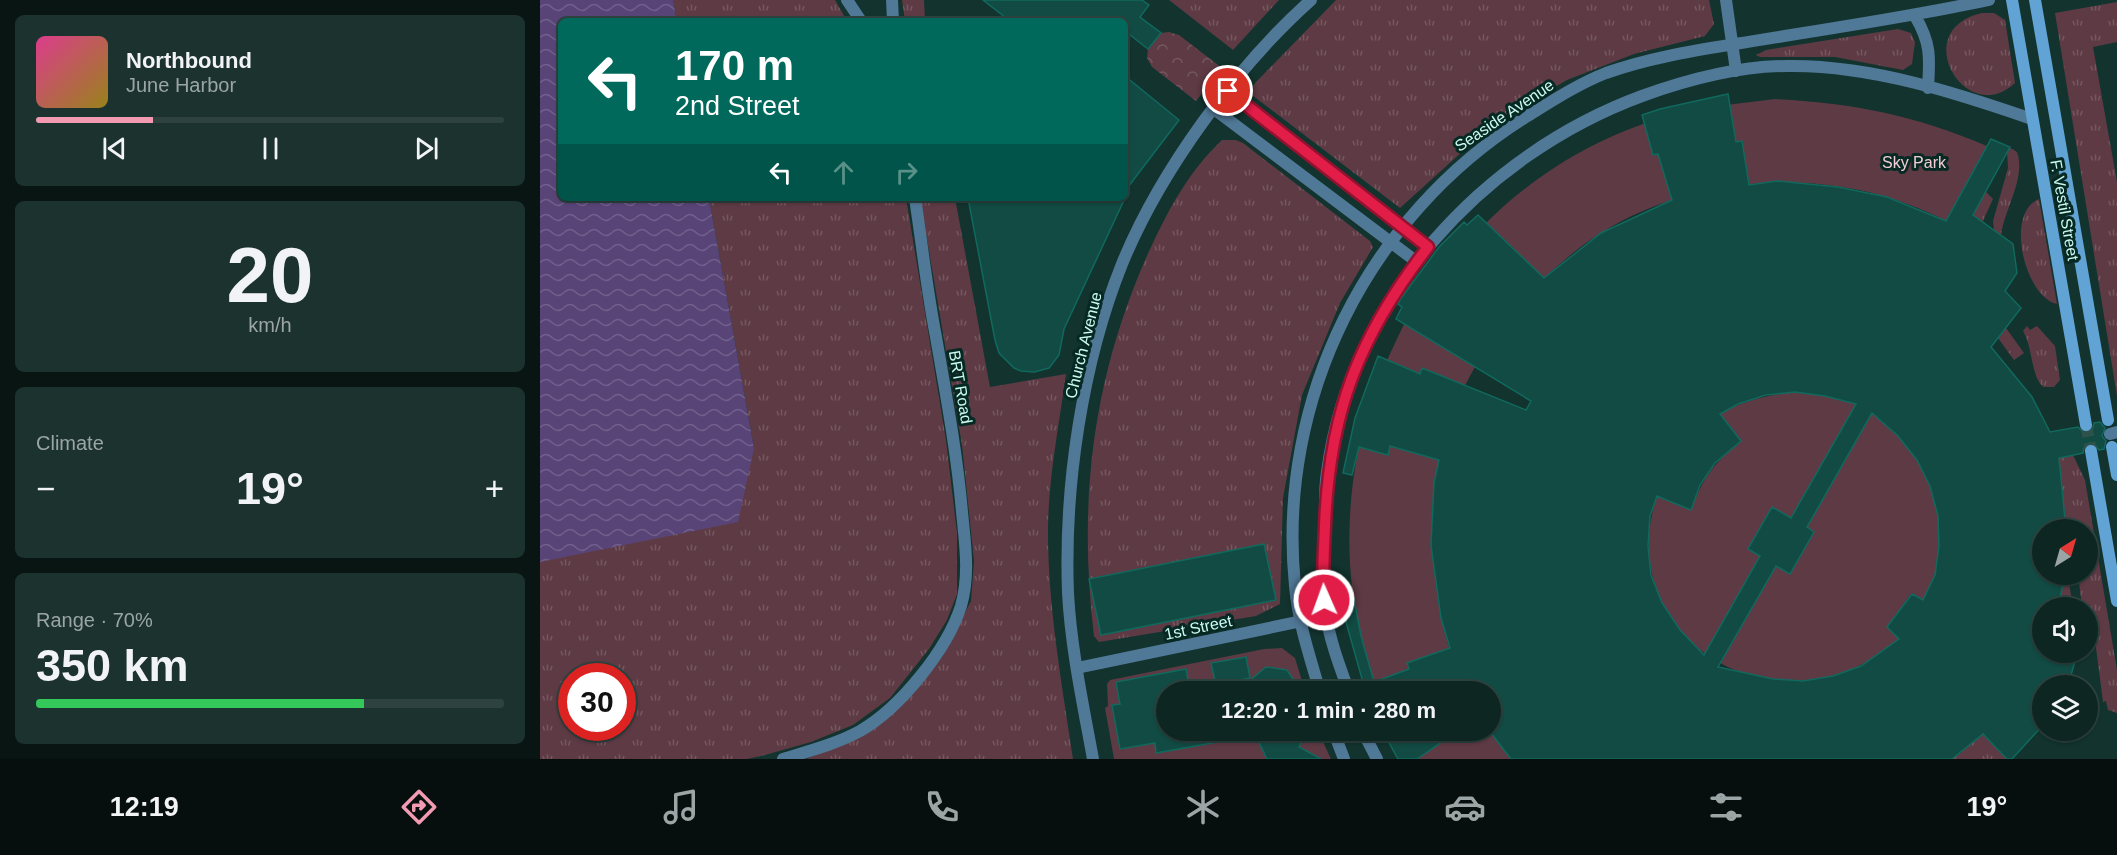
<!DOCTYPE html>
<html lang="en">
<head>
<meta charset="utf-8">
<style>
  body { margin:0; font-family:Arial,sans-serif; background:#1c322f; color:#f1f3f6; height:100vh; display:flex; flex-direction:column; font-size:22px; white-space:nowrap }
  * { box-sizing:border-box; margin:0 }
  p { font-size:20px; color:#9ba5a5 }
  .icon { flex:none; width:33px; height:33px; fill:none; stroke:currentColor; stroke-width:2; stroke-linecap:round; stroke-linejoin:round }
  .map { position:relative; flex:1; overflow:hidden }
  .side { display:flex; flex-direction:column; gap:15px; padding:15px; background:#081513; width:540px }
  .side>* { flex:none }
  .guide { position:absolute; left:18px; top:18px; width:570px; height:183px; border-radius:9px; box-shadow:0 2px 4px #0004,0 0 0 2px #2e4340; background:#00695c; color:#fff; overflow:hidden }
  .needle { width:39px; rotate:37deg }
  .tools { position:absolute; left:1492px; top:519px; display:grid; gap:12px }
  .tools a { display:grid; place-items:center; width:66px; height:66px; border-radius:50%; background:#0e2622; box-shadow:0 2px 4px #0004,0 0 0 2px #2e4340; font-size:30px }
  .speed { position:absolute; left:18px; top:663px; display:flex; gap:12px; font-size:30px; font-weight:700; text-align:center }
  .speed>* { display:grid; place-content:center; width:78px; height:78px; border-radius:50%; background:#0e2622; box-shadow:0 2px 4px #0004,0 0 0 2px #2e4340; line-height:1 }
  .speed .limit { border:9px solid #d22; background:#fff; color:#111 }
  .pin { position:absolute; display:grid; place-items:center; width:51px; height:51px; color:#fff; margin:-26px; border:3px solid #fff; border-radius:50%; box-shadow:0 2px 6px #0007 }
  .me { position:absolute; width:66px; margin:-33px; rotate:358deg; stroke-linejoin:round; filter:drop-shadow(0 0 4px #0008) }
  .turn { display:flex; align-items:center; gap:21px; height:126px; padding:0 18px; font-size:27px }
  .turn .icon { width:78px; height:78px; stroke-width:2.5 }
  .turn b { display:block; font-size:42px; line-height:51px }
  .lanes { display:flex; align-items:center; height:57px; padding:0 18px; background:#0003; justify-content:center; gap:30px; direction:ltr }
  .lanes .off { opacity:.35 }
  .big { font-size:45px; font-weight:700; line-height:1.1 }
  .side .widget { flex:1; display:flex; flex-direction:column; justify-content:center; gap:9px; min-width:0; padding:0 21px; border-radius:9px; background:#1c322f }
  .side .dial { align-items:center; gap:0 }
  .dial b { font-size:78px; line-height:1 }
  .song { display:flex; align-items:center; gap:18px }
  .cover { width:72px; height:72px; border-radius:9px; background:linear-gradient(135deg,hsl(330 70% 55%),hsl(50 70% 35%)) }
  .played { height:6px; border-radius:3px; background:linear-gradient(90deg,#f19ab2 25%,#2e4340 25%) }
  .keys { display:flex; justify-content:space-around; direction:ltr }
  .heat { display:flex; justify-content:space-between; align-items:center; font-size:33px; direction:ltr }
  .charge { height:9px; border-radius:4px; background:linear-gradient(90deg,#34c759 70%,#2e4340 0) }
  .trip { position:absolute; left:616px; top:681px; width:345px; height:60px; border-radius:30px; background:#0e2622; box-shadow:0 2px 4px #0004,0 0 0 2px #2e4340; font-weight:700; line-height:60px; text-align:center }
  .dock { display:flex; height:96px; justify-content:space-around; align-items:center; background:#060f0e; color:#9ba5a5 }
  .dock .icon { width:42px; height:42px }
  .dock .current { color:#f19ab2 }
  .dock b { font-size:27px; color:#f1f3f6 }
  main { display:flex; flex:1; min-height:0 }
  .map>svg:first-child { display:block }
</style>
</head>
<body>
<main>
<section class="side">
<div class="widget">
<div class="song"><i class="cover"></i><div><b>Northbound</b><p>June Harbor</p></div></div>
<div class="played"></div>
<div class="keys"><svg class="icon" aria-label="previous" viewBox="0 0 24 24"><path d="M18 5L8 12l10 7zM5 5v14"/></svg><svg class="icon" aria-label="pause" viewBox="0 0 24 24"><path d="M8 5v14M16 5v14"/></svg><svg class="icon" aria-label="next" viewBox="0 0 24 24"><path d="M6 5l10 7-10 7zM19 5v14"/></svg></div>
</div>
<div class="widget dial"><b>20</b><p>km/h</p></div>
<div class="widget"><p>Climate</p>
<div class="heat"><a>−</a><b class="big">19°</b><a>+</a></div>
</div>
<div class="widget"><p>Range · 70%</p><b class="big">350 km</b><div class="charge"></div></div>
</section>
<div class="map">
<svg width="1577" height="759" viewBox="0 0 1577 759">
  <defs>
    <pattern id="grass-tufts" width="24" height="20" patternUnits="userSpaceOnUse" patternTransform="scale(1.5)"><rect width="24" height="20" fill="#5e3a44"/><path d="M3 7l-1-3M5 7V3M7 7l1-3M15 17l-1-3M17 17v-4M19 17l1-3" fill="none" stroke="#74575f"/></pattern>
    <pattern id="forest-crowns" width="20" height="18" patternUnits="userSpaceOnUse" patternTransform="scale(1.5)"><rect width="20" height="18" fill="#5e3a44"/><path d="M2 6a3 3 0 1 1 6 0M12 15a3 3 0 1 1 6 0" fill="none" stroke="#74575f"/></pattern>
    <pattern id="water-waves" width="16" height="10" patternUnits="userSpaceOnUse" patternTransform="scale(1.5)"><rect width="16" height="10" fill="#594478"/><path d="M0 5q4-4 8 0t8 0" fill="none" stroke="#70608c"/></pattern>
  </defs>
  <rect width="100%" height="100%" fill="#12332e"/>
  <path fill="url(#grass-tufts)" fill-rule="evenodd" d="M133,0h162l12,21h-170z
    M362,0h22l1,21h-20z
    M629,0h110l-46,50z
    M796,0h373l5,24 -9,12 -71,18 -67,26 -19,11 -63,40 -85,77 -148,-113 -1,-6 5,-7z
    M1577,2v40l-24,5 24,135v214l-62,-383z
    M1442,13h12l11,7 10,63c-49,46 -108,-53 -33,-70z
    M1358,29l13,4 4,9 -3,22 -9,6 -68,-13h-75l-4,-2 10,-5z
    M682,140h14l7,3 127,98 3,6 -33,56 -38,92 -19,103 -3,106 -24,12 -157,26 -5,-6c-16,-133 -2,-255 52,-378 20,-44 41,-85 76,-118z
    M1469,147l8,5c9,26 -12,56 -16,83l-7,-5 -1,-9 15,-53 -1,-16z
    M1445,191l8,8 -10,22 5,5 -23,32 -12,-6z
    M169,198h197l40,242 11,93v61l-10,26 -18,29 -39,49 -37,27 -42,17 -46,13 -18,4h-207v-202l214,-109zM32,676h50v52h-50z
    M380,198h35l35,189 76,-13c-7,52 -18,105 -18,158 0,76 14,152 25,227h-267l46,-18 46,-32 44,-52 29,-56 3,-40 -12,-116z
    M1499,199l18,105c-32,-7 -53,-91 -18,-105z
    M1487,326l3,4 7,-4 18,20 5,34 -6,7h-10c-13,-8 -11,-40 -21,-56z
    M1466,328l18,25 -10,7 -16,-22z
    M1533,455l12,25 32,190v43l-9,-3 -2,-9 -3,1 -12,-93 -9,-2 -3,-25 -10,1 4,24 -15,1 7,-33 23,-1v-44l-22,-1 -7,-71z
    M1443,734l24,25h-55z"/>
  <path fill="url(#forest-crowns)" d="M629,32l10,3 43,33 -26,33 -44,-34 -5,-9 1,-9 13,-16z"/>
  <path fill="#5e3a44" d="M1235,99c78,4 140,16 212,47l-41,75c-105,-55 -244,-51 -345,12 -20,12 -39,29 -57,45l-58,-55c48,-48 110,-86 176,-105 36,-11 75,-14 113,-19z
    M864,324l71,43c-52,90 -52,194 -23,291l-73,34c-39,-93 -38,-202 -6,-297 8,-24 20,-47 31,-71z
    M1255,392c21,3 45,4 64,14 59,30 94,104 76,169 -3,8 -8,17 -12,25l-12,-6 -24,33 12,12c-20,16 -42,31 -67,37 -113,28 -213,-67 -175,-180l34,14c12,-33 23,-47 50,-69l-21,-27c24,-14 47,-19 75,-22z
    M742,648l13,10 10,33 -138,1v38l151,1 13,28h-217l-9,-51 3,-2 -1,-22 3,-4 154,-31z
    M857,731h92l22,28h-99z"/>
  <path fill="url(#water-waves)" d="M0,0h133l4,21h-116v177h148l45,250 -16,74 -198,40z"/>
  <path fill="#114b43" stroke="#11695e" stroke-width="1.5" fill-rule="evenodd" d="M443,0h159l7,5 -9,12 21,16 -13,16 -23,-18v-10h-115z
    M585,76l54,44 -54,71z
    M1188,94l8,48 6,-1 7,44 28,-4 61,6 49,10 59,24 45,-82 19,8 -37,68 40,29 4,29 -12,18 16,17 -30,39 41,50 18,35 28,-5 5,5 5,1 5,-5 1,-5 6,-1 5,6 -3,8 4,5 -2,8 -5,1 -5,-6 -5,-1 -5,5 -1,5 -24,5 7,72h-23v44h22l-7,34h-15v44h14l18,9 -7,25h-25v39l-31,34h-5l-24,-25 -31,25h-441l-20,-26v-41h-134v-3l7,-3 -18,-64 -3,-26 10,-2 8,42 13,46 35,-13 -2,-6 43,-15 -9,-30 -10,-73 3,-62 5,-23 -49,-14 -2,9 -29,-8 -7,28 -9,-2 12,-55 23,-62 42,18 2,-6 104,42 5,-9 -135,-82 6,-12 -4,-3 4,-7 37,-50 25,-25 3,3 11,-10 66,63 57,-45 71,-33 -14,-46 -5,1 -11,-40 18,-6zM1255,392l30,4 31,8 -65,114 -19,-11 -24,42 12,7 -56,99 -24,-25 -18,-27 -11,-28 -3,-29 2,-30 7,-20 34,14 9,-25 15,-22 26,-22 -21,-27 18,-10 28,-9zM1332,413l26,23 19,24 13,26 8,30 1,30 -4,29 -12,25 -11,-6 -25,33 12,12 -38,27 -28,10 -30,5 -30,-2 -55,-12 58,-101 14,8 24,-42 -7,-5z
    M428,198h157l-61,131 -5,26 -10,13 -15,4 -13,-1 -7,-3 -15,-15 -4,-13z
    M724,544l12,56 -175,35 -12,-56z
    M706,657l4,21 -34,7 -5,-22z
    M726,667l21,3 14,22h-51l3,-14z
    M646,669l4,23h-23v38h55l2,11 -68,12 -1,-10 -35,6 -8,-44 8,-1 -4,-22z
    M713,730h54l-8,17 22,12h-54z
    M842,730h77l-42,29h-19z"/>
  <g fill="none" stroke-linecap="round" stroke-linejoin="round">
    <path stroke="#2e514b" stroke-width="12" stroke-dasharray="12 6" stroke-linecap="butt" d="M1546,425l5,26"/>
    <path stroke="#507897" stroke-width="12" d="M307,0l14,21
      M352,0l1,21
      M1186,0l10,71
      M1375,16c16,27 15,41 13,72
      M688,91l200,156
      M674,109l203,153
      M1570,434l7,-2
      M537,668l249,-52
      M780,692c-10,-35 -22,-70 -25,-106 -19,-187 73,-370 231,-469 26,-16 52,-33 80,-44 42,-15 86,-22 129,-29 85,-14 170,-26 254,-44
      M809,692c-9,-25 -19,-51 -23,-77 -5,-28 -2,-57 -1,-86 0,-19 -1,-38 2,-57 23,-173 155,-317 315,-376 47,-17 101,-31 151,-30 81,0 163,27 239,53
      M793,730l11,29
      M822,730l15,29
      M243,759c26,-8 53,-15 77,-28 40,-23 87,-81 101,-125 9,-31 4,-63 1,-94 -5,-59 -16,-117 -26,-175 -9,-46 -14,-93 -21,-139
      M553,759c-10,-55 -22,-110 -25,-166 -4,-107 14,-229 54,-329 38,-93 115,-198 189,-264"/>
    <path stroke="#60a3d4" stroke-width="12" d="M1472,0l74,425
      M1495,0l73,420
      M1572,447l5,28
      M1551,451l26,150"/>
  </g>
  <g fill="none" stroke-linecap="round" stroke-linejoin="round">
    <g stroke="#92132f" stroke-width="15">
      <path id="route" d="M688,91l200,156c-69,89 -99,166 -103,279 -1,25 -3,49 -1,74"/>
    </g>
    <use href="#route" stroke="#e11d48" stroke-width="10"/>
  </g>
  <g text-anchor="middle" stroke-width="6" stroke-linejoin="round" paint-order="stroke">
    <g font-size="16" fill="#cbfaf1" stroke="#072924">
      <text transform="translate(964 115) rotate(-34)" y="6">Seaside Avenue</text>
      <text transform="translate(1525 210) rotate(80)" y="6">F. Vestil Street</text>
      <text transform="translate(543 345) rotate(-76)" y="6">Church Avenue</text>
      <text transform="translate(421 387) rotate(80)" y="6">BRT Road</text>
      <text transform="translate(658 627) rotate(-12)" y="6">1st Street</text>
    </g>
    <g font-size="16" fill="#f4ccd5" stroke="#072924">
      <text x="1374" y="168">Sky Park</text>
    </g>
  </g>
</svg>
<div class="tools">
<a><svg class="needle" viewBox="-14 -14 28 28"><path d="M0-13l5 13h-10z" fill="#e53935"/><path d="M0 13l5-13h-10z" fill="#9ba5a5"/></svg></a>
<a><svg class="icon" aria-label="sound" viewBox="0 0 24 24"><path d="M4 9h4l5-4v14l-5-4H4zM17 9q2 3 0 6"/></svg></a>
<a><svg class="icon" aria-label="layers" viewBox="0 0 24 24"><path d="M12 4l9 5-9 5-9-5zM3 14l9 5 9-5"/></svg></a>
</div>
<div class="speed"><div class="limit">30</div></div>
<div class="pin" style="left:688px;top:91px;background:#d93025"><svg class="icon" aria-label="arrive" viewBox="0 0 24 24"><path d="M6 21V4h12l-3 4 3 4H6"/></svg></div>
<svg class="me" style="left:784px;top:600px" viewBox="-20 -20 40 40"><circle r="17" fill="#e11d48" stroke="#fff" stroke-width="3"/><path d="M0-11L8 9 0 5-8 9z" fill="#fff"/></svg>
<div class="trip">12:20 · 1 min · 280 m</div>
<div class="guide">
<div class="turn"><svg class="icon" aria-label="left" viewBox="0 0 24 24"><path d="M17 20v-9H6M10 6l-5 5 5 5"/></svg><div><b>170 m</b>2nd Street</div></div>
<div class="lanes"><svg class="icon" aria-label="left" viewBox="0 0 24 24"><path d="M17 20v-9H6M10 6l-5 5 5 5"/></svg><svg class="icon off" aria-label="ahead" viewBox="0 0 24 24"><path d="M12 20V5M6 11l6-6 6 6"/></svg><svg class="icon off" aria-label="right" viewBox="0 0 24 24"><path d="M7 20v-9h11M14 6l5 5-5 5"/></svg></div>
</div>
</div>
</main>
<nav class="dock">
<b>12:19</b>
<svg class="icon current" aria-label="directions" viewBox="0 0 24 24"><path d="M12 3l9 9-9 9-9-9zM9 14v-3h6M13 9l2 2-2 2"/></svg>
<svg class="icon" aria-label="music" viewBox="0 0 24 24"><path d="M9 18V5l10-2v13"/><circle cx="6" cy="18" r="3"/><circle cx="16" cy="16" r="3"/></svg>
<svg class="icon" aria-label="phone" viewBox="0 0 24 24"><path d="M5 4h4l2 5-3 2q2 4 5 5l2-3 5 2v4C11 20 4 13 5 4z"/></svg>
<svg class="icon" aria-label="climate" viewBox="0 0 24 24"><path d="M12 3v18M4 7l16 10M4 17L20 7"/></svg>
<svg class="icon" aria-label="car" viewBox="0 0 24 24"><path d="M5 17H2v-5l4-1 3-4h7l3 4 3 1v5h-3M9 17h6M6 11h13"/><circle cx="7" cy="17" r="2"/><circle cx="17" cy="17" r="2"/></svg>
<svg class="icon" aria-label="filters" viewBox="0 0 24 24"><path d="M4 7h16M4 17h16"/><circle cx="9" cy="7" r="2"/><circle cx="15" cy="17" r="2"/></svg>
<b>19°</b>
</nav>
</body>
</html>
